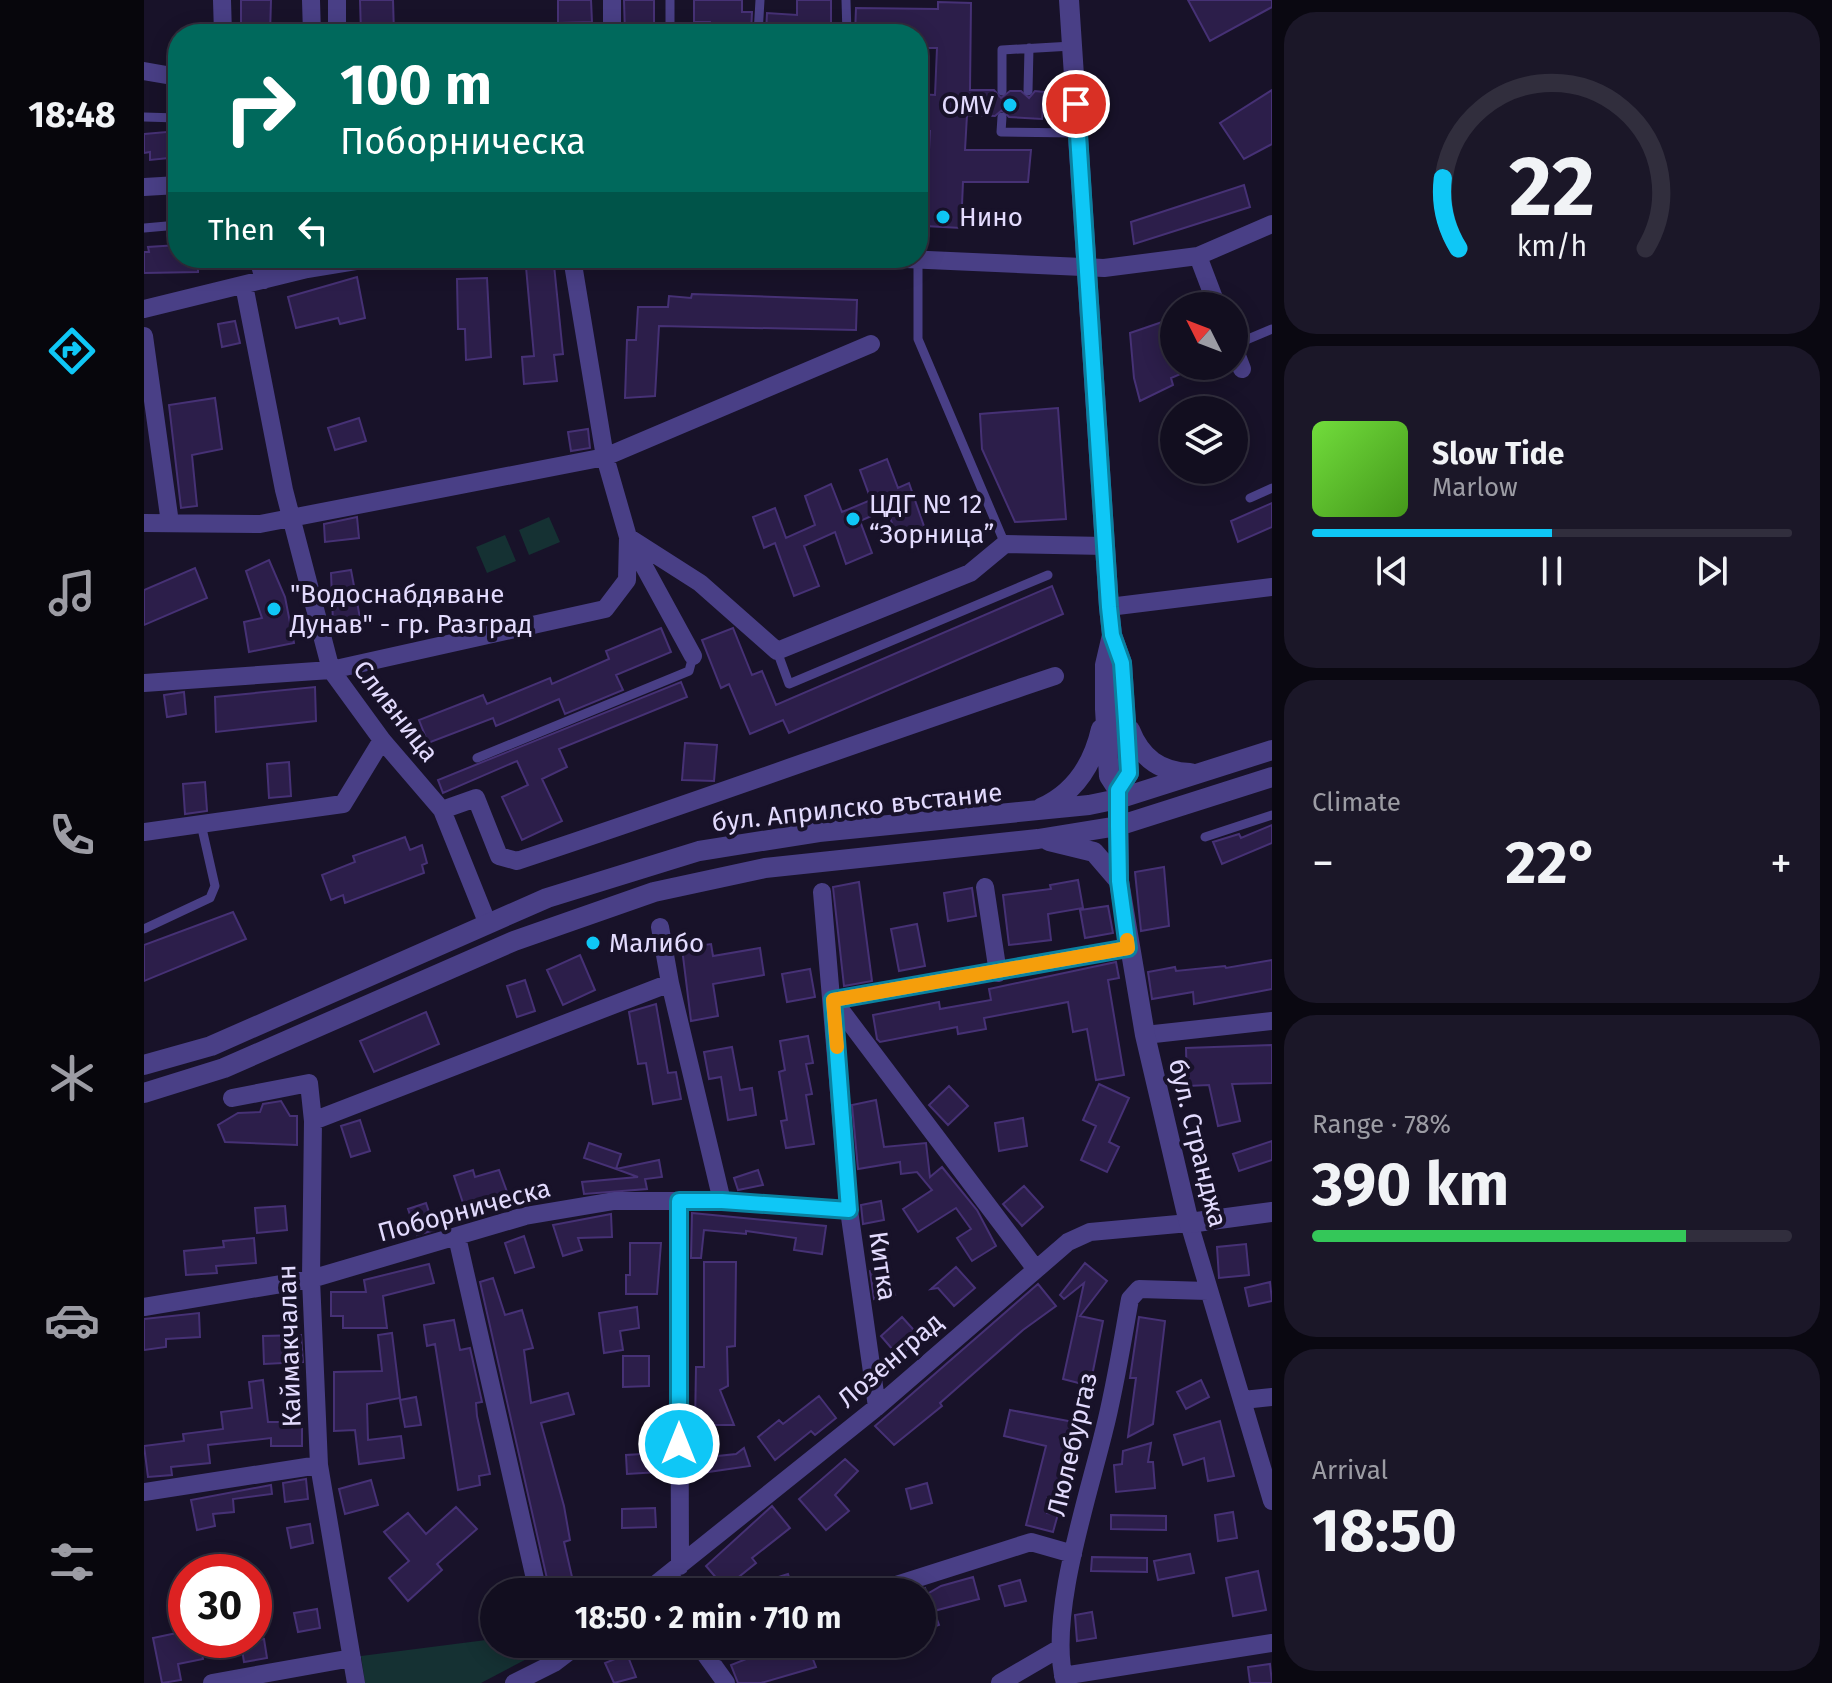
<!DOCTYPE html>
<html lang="en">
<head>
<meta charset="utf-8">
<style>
  body { margin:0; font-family:"Fira Sans",sans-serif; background:#1b1728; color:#f1f3f6; height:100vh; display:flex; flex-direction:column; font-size:30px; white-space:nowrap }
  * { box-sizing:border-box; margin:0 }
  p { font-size:26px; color:#9c9ca4 }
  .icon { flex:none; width:44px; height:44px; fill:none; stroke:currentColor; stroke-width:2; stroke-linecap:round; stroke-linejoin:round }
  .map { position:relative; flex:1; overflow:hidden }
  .side { display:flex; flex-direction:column; gap:12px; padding:12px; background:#0a0811; width:560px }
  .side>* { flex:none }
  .hud { position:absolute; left:24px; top:24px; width:760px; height:244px; border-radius:32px; box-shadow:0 4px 20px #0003,0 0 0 2px #312e3d; background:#00695c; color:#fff; overflow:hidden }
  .needle { width:52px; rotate:312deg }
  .fabs { position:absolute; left:1016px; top:292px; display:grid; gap:16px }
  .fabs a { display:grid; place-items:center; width:88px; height:88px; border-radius:50%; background:#120e1f; box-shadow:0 4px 20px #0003,0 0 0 2px #312e3d; font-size:40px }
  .speed { position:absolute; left:24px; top:1554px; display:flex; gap:16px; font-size:40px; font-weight:700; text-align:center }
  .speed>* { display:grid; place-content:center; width:104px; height:104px; border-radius:50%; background:#120e1f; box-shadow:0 4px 20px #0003,0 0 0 2px #312e3d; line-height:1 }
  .speed .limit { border:12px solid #d22; background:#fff; color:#111 }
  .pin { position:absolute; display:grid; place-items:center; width:68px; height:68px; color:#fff; margin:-34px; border:4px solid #fff; border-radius:50%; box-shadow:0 2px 8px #0007 }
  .me { position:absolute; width:88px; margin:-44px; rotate:0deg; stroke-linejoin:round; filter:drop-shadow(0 0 6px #0008) }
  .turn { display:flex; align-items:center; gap:28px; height:168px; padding:0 40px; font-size:36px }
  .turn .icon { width:104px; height:104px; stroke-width:2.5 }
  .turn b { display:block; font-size:56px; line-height:68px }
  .then { display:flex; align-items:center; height:76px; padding:0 40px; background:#0003; gap:16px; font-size:30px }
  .big { font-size:60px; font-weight:700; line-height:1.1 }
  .side .widget { flex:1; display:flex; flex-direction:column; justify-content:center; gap:12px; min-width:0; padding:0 28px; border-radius:32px; background:#1b1728 }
  .side .dial { align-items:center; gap:0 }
  .dial svg { height:208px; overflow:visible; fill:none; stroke:#312e3d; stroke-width:7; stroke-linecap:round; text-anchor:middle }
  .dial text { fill:#f1f3f6; stroke:none }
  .song { display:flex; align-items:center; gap:24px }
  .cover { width:96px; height:96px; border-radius:12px; background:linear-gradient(135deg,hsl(100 70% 55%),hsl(100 70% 35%)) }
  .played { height:8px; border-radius:4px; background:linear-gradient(90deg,#0fc7f6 50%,#312e3d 50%) }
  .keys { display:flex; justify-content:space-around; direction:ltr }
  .heat { display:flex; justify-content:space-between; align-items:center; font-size:44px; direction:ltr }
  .charge { height:12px; border-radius:6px; background:linear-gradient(90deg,#34c759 78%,#312e3d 0) }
  .trip { position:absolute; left:336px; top:1578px; width:456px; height:80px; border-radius:40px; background:#120e1f; box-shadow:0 4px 20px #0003,0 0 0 2px #312e3d; font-weight:700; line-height:80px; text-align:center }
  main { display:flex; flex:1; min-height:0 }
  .tabs { display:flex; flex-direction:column; width:144px; justify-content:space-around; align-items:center; background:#07060c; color:#9c9ca4 }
  .tabs .icon { width:56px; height:56px }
  .tabs .current { color:#0fc7f6 }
  .tabs b { font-size:36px; color:#f1f3f6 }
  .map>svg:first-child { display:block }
</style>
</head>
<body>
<main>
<nav class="tabs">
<b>18:48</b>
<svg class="icon current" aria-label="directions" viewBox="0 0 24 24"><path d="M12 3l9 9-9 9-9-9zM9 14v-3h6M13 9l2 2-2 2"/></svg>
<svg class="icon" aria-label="music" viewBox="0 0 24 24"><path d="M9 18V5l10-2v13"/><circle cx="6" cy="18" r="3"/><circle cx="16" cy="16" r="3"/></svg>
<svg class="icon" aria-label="phone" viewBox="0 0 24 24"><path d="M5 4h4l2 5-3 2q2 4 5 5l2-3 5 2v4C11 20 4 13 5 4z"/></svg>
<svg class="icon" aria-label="climate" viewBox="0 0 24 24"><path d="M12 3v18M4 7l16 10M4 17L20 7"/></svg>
<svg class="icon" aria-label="car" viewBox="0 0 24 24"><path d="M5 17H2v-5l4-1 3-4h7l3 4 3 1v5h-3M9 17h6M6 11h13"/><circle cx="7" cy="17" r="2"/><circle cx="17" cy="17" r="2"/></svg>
<svg class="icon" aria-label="filters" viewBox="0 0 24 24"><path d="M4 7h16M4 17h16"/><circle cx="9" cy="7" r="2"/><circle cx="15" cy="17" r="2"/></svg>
</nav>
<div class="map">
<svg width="1128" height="1683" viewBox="0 0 1128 1683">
  <rect width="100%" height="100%" fill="#181229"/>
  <path fill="#153133" d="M405,517l11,25 -31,13 -10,-25z
    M361,535l11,26 -29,12 -11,-26z
    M350,1639v5h42l2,9 -57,30h-116l-4,-27z"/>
  <path fill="#2c1e4a" stroke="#463175" stroke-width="2" d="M97,0h30l-1,34h-29z
    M216,0h33l1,34h-33z
    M414,0h33l1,22 -34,1z
    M480,0h30v34h-29z
    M550,0h48v12h10l-1,22h-41v-12h-16z
    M653,0h34v34h-65l1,-21 30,2z
    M1044,0h84v7l-62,34z
    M794,2l33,1 -1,87h24l7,8 9,-7h11l8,7 6,-7 9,1 -2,27 -33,-2 -7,-7 -7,6 -28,-1 -2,35h66l-3,32h-65l-2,46 -36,-2 5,-95h-12v-37l17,1 2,-47h-19v-14h-63l1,-26 82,1z
    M1128,90v54l-28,15 -24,-36z
    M34,131v26l-28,3v-8l-6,1v-19z
    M1100,185l6,22 -116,37 -3,-22z
    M34,245v13h20v14l-54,1v-21h5l-1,-5z
    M410,265l9,89 -9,1 3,26 -33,3 -2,-27 12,-1 -8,-89z
    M213,277l8,41 -25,6 -2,-6 -42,10 -8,-31z
    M343,278l4,79 -25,3 -1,-31h-7l-1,-50z
    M548,294l165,6 -1,30 -197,-4 -4,70 -30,2 2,-58h9l2,-33h30l1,-11 22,2z
    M1030,318v48h25l-28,12 2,7 -33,16 -6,-23 -4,-45z
    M91,321l5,22 -18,4 -4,-23z
    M71,398l7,51 -30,6 5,51 -16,2 -12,-103z
    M914,408l8,111 -51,3 -33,-73 -2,-35z
    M215,418l7,23 -31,9 -7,-22z
    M444,429l2,19 -19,3 -3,-19z
    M743,459l11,29 11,-5 17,49 -27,11 -12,-34 -27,12 12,32 -26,11 -11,-32 -31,14 15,40 -25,10 -19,-53 -11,5 -11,-31 22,-9 11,30 29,-13 -10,-29 26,-12 11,28 29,-12 -11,-30z
    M1128,503v24l-34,15 -7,-21z
    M213,517l2,21 -34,4 -1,-18z
    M125,560l16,37 9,46 -45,9 -5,-30 18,-4 -16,-47z
    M51,568l12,30 -63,27v-35z
    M207,570l9,48 -27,4 -2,-49z
    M908,586l11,28 -274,119 -6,-13 -33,14 -21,-50 -8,4 -19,-48 31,-12 19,47 10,-4 14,34z
    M517,628l10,24 -55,23 7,15 -58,24 -6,-15 -63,27 -3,-8 -65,25 -9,-23 64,-25 4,9 63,-26 2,6 57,-25 -3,-8z
    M537,682l6,15 -128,52 8,18 -25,12 20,42 -40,19 -20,-43 26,-12 -11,-24 -74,32 -5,-13z
    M171,687l1,34 -100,11 -1,-35z
    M40,692l2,22 -19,3 -3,-22z
    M541,743l32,2 -3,36 -32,-1z
    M145,762l2,34 -22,2 -2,-34z
    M61,782l2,29 -22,3 -2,-30z
    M1128,825v18l-50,21 -9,-22 26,-8 2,4z
    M261,837l5,13 12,-5 5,18 -5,2 2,8 -79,30 -2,-8 -12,5 -9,-25 33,-13 -2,-6z
    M1020,867l5,59 -28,5 -6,-59z
    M934,880l5,28 -35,6 3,26 -42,5 -6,-50 48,-6 -1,-4z
    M715,882l13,99 -28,5 -11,-99z
    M828,888l4,28 -28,5 -4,-28z
    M964,906l5,27 -28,5 -5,-28z
    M89,912l13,27 -102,42v-36z
    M773,924l8,42 -26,5 -8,-42z
    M567,944l2,12 47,-8 4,27 -51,9 5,32 -27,5 -9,-73z
    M436,955l15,35 -32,15 -16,-35z
    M1128,960v29l-78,15 -1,-12 -41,7 -4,-27 27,-5 1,4 49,-5 1,2z
    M972,962l3,16 -11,2 16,95 -28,5 -9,-51 -14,3 -5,-30 -84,16 2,11 -28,5 -1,-7 -77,15 -3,-3 -4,-24 66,-13 1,7 51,-9 -2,-11z
    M666,969l5,28 -28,5 -5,-28z
    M381,980l10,31 -18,6 -10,-31z
    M512,1004l12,69 8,-1 5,27 -28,5 -7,-41 -8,1 -9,-52z
    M282,1012l13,32 -65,28 -14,-31z
    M664,1036l5,27 -7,1 6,30 -6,1 8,49 -28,4 -5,-27 6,-1 -8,-48 6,-2 -5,-29z
    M1128,1045v38l-40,1 8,37 -22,5 -9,-41 -22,1 -1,-38z
    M588,1047l8,43 12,-2 4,27 -28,5 -7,-43 -12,2 -5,-27z
    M955,1084l30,14 -20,44 10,5 -12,25 -26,-12 15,-34 -13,-6z
    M805,1086l19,20 -20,19 -19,-20z
    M732,1100l8,47 42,-4 4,34 12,-10 35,43 19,36 -24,15 -15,-23 14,-9 -15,-21 -38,24 -15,-23 29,-19 -15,-18 -16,2 -1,-12 -42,7 -6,-64z
    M137,1101l9,15h7v29l-72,-3 -7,-17 20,-12 22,-1 3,-8z
    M879,1118l4,28 -28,5 -4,-28z
    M216,1120l10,31 -19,6 -10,-31z
    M1128,1141v19l-33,11 -6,-17z
    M445,1143l32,11 -5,15 -32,-11z
    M515,1160l3,17 -17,2 2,10 -63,5 -2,-12 56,-5 -22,-8z
    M329,1170l2,7 24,-7 11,30 -19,6 -3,-8 -24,8 -10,-30z
    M614,1170l5,15 -25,5 -4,-12z
    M880,1186l19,21 -21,19 -19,-22z
    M737,1201l3,19 -21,4 -2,-19z
    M282,1203l9,27 -18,5 -9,-26z
    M141,1206l2,24 -30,3 -2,-25z
    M548,1213l134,13 -4,28 -28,-4 2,-12 -50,-7v3l-42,-4 -3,28h-10z
    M467,1214l1,23 -34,1 4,12 -19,6 -10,-31z
    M380,1236l10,31 -19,6 -10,-30z
    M110,1238l2,25 -40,3 1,7 -31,2 -2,-24 40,-4 -1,-6z
    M486,1243h31l-4,51h-31v-19h4z
    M1102,1244l3,31 -30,3 -2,-31z
    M560,1262h32l-1,84 -8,1 1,39 -8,4 14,35h-39l1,-58h8z
    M941,1263l22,18 -27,35 23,5 -13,65 -27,-7 21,-96 -20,16 -4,-4z
    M285,1264l5,19 -51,13 4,32h-44v-12h-12v-24h35l-2,-12z
    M812,1267l19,21 -21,18 -16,-18 -7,1z
    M734,1270l8,13 5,-3 4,15 -21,4 -4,-28z
    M349,1278l12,37 17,-5 11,38 -9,2 7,53 37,-10 6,21 -33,9 23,83 6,34 -6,2 8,35 -24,6 -68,-301z
    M1126,1282l2,19 -23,5 -4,-18z
    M894,1284l18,22 -33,24 -83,73 2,3 -48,39 -19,-19z
    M493,1307l2,21 -19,3 3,19 -19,3 -5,-40z
    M55,1313l1,24 -34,2v8l-22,3v-31z
    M758,1317l19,21 -22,19 -18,-21z
    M995,1317l26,4 -12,103 -25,13 8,-59h-6z
    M310,1320l6,30 10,-2 12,54 -6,1 1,13 13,58 -11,2 1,9 -22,5 -23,-146 -8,2 -3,-21z
    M248,1333l8,65 -33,6 1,36 33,-4 3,22 -45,6 -4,-34 -21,1v-59l48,-1 -4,-36z
    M157,1335l2,27 -39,2 -1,-28z
    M479,1356h26v30l-26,1z
    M119,1380l5,42h34v24h-31v-8l-63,7 2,18 -39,4 1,8 -24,2 -4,-31 40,-5 -1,-7 40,-5 -2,-17 31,-4 -3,-26z
    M1057,1380l8,17 -23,12 -9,-17z
    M675,1396l17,22 -21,17 -4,-4 -36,29 -17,-23 21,-17 4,4z
    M272,1397l5,28 -16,2 -5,-27z
    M866,1410l69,13 -17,73 -15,2v15l11,1 -5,18 -27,-7 20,-79 -42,-10z
    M1076,1421l14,55 -26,5 -4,-23 -21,7 -9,-30z
    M1007,1443l-3,19h5l2,26 -39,4 -2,-27 8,-1 1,-13z
    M600,1448l6,18 -49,7 -2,-15 37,-4z
    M514,1453l1,19 -32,2 -1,-19z
    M701,1459l13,12 -23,24 14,16 -23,19 -27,-31z
    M162,1479l2,20 -23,3 -2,-19z
    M227,1480l7,25 -33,9 -6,-25z
    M783,1483l5,20 -21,6 -5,-20z
    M127,1485l1,9 -39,5 1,13 -21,2 2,12 -18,4 -6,-30z
    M628,1506l18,22 -38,30 4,5 -31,25 -19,-22z
    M312,1507l21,22 -40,35 5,6 -34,31 -19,-23 20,-17 -25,-29 24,-19 18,21z
    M511,1508l1,19 -34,1v-19z
    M1089,1512l4,26 -19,3 -3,-26z
    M967,1515l55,1v14l-55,-1z
    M166,1524l3,19 -22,5 -4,-20z
    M1046,1554l4,19 -36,7 -4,-19z
    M948,1557l55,1v14l-56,-1z
    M1114,1571l8,39 -33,6 -7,-38z
    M644,1574l6,18h-22l-3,-12z
    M829,1577l6,22 -45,12 5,14 -17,6v-42l3,-1 2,6 14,-8z
    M876,1580l6,21 -21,5 -6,-20z
    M173,1609l3,19 -22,4 -4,-19z
    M948,1612l4,26 -19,3 -2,-26z
    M42,1631v9h14l3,19 -25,5 3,16 -19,3 -9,-45z
    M120,1639l3,19 -23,4 -3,-19z
    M640,1644h23l9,23 -55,16h-23l-7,-18z
    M483,1654l9,23 -22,6 -9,-20z
    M1126,1664l2,19h-22l-2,-16z"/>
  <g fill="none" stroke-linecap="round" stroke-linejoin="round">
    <path stroke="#493f86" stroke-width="9" d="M702,0l1,34
      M526,34v-34
      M614,34l2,-34
      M774,80h6
      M858,91v-41l70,-4
      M884,91l1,-43
      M0,117l34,1
      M858,117l-1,15 77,1
      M0,228l34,-3
      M774,230v109l87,205
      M1090,345l38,-16
      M1106,498l22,-10
      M633,651l12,33 259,-109
      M333,758l212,-87 4,-15
      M1061,837l67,-22
      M0,929l66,-31 5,-12 -14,-62"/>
    <path stroke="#493f86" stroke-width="18" d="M78,0l1,34
      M167,0l1,34
      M468,0v34
      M193,34v-34
      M0,71l34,6
      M0,187l34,-2
      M1054,256l19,50
      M114,258l6,22
      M428,258l33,199 23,80 65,119
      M739,258l221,10 94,-12 74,-32
      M100,285l40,205 47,180 51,70 60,70 45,112
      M0,309l163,-40 67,-11
      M0,336l26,187
      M1090,348l8,21
      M0,523l116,1 345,-67 266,-113
      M484,537l72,46 77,68 193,-78 35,-29 100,2
      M965,607l163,-20
      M0,683l187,-13 274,-61 22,-29 1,-43
      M298,810l34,-12 23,58 18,5c180,-59 358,-125 538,-185
      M0,832l199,-28 39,-64
      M841,887l13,86
      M678,892l27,318 28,197
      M516,927l10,56 52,218
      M1001,1035l127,-14
      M88,1098l77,-15 4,38 -2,158 8,186 37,218
      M169,1121l357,-138
      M535,1201l1,365
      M313,1237l81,355
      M891,1268l-202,-268 295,-52
      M0,1307l167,-28 214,-63 89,-15h108l127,9
      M1099,1400l29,-3
      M0,1492l175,-27
      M502,1592l231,-185 191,-165 22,-10 99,-9 83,278
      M730,1592l157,-50 42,12
      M554,1644l28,39
      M564,1656l28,-12
      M919,1676l209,-33
      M68,1683l140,-25
      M370,1683l40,-20 25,-19
      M856,1683l60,-35
      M921,1683c-18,-64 23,-186 39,-252 11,-43 18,-88 26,-132l9,-10 69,2"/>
    <path stroke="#493f86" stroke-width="20" d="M925,0l40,607 3,28 10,28 7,110 -11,17
      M968,635l-7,30v44l4,67 9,14 1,91 26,154 44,188 83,-11
      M986,730c11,28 30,42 60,43
      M897,808c34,-15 52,-44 60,-79
      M905,841l45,11 25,29
      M0,1065l67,-19 336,-148 152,-47 120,-19 270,-27 29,-6 154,-49
      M0,1093l80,-25 290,-127 140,-49 111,-24 273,-29 80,-13 154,-49"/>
  </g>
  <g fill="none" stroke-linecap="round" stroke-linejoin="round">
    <g stroke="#0a81a0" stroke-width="20">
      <path id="route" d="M535,1444v-243h43l127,9 -16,-210 295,-52 -9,-67 -1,-55v-36l11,-17 -3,-52 -4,-58 -10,-28 -3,-28 -33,-503"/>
    </g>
    <use href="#route" stroke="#0fc7f6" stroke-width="14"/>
    <path stroke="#f59e0b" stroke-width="14" d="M693,1047l-4,-47 295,-52 -1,-8"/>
  </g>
  <g fill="#0fc7f6" stroke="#181229" stroke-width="3">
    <circle cx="866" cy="105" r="8"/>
    <circle cx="799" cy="217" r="8"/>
    <circle cx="709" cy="519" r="8"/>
    <circle cx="130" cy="609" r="8"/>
    <circle cx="449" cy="943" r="8"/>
  </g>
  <g text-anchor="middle" stroke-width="8" stroke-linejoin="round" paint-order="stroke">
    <g font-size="26" fill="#e3dbfe" stroke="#181229" text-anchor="start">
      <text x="850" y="114" text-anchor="end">OMV</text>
      <text x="815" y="226">Нино</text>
      <text x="725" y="513">ЦДГ № 12<tspan x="725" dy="30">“Зорница”</tspan></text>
      <text x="146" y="603">"Водоснабдяване<tspan x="146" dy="30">Дунав" - гр. Разград</tspan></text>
      <text x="465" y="952">Малибо</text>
    </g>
    <g font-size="26" fill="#e3dbfe" stroke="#181229">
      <text transform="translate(252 711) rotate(52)" y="9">Сливница</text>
      <text transform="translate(713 807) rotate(-6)" y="9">бул. Априлско въстание</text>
      <text transform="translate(1054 1143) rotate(76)" y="9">бул. Странджа</text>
      <text transform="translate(320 1210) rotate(-15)" y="9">Поборническа</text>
      <text transform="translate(739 1266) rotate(82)" y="9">Китка</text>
      <text transform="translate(145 1346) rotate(-92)" y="9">Каймакчалан</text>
      <text transform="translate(746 1360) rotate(-41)" y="9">Лозенград</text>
      <text transform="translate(928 1444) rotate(-77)" y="9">Люлебургаз</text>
    </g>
  </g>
</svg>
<div class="fabs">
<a><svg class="needle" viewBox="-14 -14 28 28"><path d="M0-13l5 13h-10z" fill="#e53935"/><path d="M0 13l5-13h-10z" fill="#9c9ca4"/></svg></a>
<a><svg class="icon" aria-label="layers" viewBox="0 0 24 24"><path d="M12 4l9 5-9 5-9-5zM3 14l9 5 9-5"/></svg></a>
</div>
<div class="speed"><div class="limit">30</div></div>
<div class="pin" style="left:932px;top:104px;background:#d93025"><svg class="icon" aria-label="arrive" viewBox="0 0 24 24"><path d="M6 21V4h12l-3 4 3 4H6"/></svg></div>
<svg class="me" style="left:535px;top:1444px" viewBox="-20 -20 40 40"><circle r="17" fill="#0fc7f6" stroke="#fff" stroke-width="3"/><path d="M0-11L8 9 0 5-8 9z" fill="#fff"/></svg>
<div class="trip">18:50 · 2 min · 710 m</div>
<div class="hud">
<div class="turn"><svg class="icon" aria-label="right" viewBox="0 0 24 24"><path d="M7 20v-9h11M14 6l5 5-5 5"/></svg><div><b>100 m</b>Поборническа</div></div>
<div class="then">Then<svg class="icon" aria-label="left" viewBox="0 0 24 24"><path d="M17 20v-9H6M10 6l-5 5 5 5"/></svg></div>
</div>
</div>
<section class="side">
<div class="widget dial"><svg viewBox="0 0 100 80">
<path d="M14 69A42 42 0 1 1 86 69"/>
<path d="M14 69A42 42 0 0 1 8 42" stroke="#0fc7f6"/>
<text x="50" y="56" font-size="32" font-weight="700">22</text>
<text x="50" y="72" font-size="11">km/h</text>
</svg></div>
<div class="widget">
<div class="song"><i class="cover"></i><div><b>Slow Tide</b><p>Marlow</p></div></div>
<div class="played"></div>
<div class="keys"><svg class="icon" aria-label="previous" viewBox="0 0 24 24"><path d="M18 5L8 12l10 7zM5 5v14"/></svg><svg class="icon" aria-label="pause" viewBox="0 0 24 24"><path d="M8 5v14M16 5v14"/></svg><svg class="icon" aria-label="next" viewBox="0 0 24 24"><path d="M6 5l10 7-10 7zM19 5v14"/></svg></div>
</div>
<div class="widget"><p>Climate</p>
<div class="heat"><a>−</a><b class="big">22°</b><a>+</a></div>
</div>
<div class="widget"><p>Range · 78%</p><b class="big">390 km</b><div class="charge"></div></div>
<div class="widget"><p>Arrival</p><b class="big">18:50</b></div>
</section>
</main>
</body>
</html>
